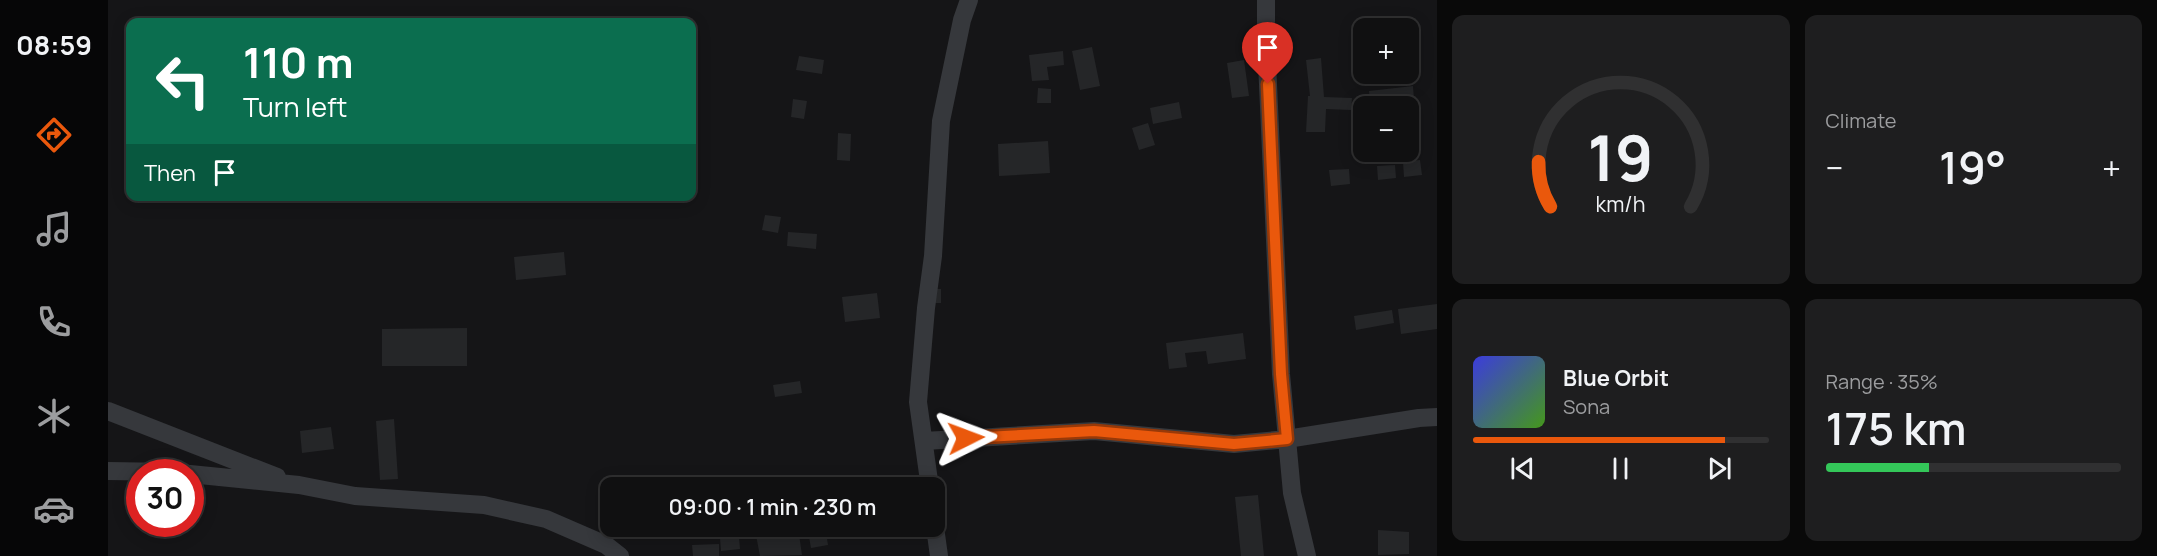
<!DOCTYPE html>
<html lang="en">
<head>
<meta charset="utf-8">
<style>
  body { margin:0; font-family:Manrope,sans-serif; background:#1e1e1f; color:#f1f3f6; height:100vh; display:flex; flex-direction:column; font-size:22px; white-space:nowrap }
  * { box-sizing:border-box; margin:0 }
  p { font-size:20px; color:#9c9d9f }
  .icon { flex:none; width:33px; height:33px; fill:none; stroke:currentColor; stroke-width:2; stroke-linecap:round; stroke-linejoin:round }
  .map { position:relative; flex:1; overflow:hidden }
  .drawer { display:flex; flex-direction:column; gap:15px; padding:15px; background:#090909; width:720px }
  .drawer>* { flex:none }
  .top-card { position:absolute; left:18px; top:18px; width:570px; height:183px; border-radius:12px; box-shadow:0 3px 15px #0003,0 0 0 2px #303031; background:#0b6e4f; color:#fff; overflow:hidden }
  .fabs { position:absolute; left:1245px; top:18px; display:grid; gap:12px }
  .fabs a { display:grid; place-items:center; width:66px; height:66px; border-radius:12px; background:#101011; box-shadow:0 3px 15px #0003,0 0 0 2px #303031; font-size:30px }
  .speed { position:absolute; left:18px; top:459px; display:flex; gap:12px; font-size:30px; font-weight:700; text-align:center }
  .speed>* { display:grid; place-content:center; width:78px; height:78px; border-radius:50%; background:#101011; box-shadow:0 3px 15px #0003,0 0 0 2px #303031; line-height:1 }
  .speed .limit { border:9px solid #d22; background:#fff; color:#111 }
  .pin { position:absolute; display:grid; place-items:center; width:51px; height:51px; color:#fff; margin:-62px -26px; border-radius:50% 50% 50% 0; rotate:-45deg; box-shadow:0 0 6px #0007 }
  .pin .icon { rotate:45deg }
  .me { position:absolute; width:66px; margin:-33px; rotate:87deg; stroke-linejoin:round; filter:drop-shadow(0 0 4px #0008) }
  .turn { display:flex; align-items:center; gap:21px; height:126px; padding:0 18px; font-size:27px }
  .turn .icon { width:78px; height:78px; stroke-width:2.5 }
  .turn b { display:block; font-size:42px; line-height:51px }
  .then { display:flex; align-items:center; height:57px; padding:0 18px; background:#0003; gap:12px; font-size:22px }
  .big { font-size:45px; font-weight:600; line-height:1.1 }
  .drawer .widget { flex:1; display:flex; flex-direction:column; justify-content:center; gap:9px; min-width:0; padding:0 21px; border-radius:12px; background:#1e1e1f }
  .drawer .dial { align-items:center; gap:0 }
  .dial svg { height:156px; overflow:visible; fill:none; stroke:#303031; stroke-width:7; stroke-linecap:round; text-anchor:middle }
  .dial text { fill:#f1f3f6; stroke:none }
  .song { display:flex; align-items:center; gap:18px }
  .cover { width:72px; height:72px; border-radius:9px; background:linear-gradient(135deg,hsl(240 70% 55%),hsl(100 70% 35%)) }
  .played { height:6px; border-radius:3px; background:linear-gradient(90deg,#ea580c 85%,#303031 85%) }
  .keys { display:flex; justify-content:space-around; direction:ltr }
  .heat { display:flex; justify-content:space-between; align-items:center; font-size:33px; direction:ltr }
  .charge { height:9px; border-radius:4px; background:linear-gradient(90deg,#34c759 35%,#303031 0) }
  .drawer .tiles { flex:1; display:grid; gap:15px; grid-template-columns:repeat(2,1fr) }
  .trip { position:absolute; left:492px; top:477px; width:345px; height:60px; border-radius:12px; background:#101011; box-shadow:0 3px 15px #0003,0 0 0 2px #303031; font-weight:600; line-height:60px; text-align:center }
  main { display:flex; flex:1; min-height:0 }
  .tabs { display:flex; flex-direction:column; width:108px; justify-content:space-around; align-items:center; background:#060607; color:#9c9d9f }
  .tabs .icon { width:42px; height:42px }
  .tabs .active { color:#ea580c }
  .tabs b { font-size:27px; color:#f1f3f6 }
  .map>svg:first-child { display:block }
</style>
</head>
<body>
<main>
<nav class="tabs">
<b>08:59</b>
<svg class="icon active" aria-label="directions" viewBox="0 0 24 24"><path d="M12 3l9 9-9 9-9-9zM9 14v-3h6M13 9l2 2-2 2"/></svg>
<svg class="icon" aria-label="music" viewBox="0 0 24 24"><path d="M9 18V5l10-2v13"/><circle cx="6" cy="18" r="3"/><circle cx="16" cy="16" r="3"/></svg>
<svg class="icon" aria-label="phone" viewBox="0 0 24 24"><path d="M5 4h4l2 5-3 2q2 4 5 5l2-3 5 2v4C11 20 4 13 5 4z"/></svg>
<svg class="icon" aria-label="climate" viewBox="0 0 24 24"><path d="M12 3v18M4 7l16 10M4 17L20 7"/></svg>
<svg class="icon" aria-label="car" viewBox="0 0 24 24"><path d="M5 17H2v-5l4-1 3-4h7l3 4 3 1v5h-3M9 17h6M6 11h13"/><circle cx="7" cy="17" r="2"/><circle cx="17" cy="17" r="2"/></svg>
</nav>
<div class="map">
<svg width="1329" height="556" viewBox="0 0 1329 556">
  <rect width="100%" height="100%" fill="#151517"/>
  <path fill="#252628" d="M73,17h27v5h-27z
    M533,17h15v5h-15z
    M984,47l8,39 -20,4 -8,-39z
    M955,51l1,14 -17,2 2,13 -17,1 -3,-26z
    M691,56l25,4 -2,14 -26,-4z
    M1213,58l3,39 28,1 -1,12 -25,-1 -1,23h-19l2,-36h2l-4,-36z
    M1136,60l5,36 -17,2 -5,-35z
    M1305,86l1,14 -44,5 -1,-14z
    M930,88l13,1v14h-14z
    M685,99l14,2 -3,18 -13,-2z
    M1071,102l3,16 -29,6 -3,-16z
    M1040,123l7,22 -16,5 -7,-22z
    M730,133l13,1 -1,27 -13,-1z
    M940,141l2,32 -51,3 -1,-32z
    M1312,160l2,15 -18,2 -1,-15z
    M1287,165l1,13 -18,2 -1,-14z
    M1241,169l1,15 -19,2 -2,-16z
    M657,215l16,2 -3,16 -16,-3z
    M680,232l29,2 -1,15 -29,-3z
    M456,252l2,23 -50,5 -2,-23z
    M821,289h12v14h-12z
    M769,293l3,25 -35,4 -3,-25z
    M1329,304v25l-36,5 -3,-25z
    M1284,310l2,13 -38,7 -2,-14z
    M359,328v38h-85v-37z
    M1135,333l3,26 -38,5 -2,-13 -21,2 2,14 -18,2 -3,-26z
    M692,381l2,12 -27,4 -2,-12z
    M286,419l4,60 -18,1 -4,-59z
    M223,427l3,22 -32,4 -2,-22z
    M1150,495l6,61h-23l-6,-59z
    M699,526h18l3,19 -17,3z
    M722,526h18l-1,13 -18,-2z
    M763,526h40l1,3 -40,3z
    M690,527l4,28 -42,1 -4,-21z
    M1270,530l31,2v22l-31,1z
    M631,537l1,12 -19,2 -1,-13z
    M611,544v12h-26l-1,-11z"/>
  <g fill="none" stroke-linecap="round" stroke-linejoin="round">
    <path stroke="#36383c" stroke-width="18" d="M1158,0v40l15,334 11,119 15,63
      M0,411l169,66
      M816,441l170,-10 140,13 53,-5 132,-21 18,-1
      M0,471l65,1
      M82,474l109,11 56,11 129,9 62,14 60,26 14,11
      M822,488l-12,-86 8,-94 7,-52 8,-135 21,-101 7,-20
      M826,520l5,36"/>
  </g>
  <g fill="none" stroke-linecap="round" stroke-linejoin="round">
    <g stroke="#983908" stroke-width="15">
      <path id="route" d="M858,438l128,-7 140,13 53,-5 -6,-65 -13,-290"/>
    </g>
    <use href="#route" stroke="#ea580c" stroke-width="10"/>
  </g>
</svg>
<div class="fabs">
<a>+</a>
<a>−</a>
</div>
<div class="speed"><div class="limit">30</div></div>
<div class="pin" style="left:1160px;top:84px;background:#d93025"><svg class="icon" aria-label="arrive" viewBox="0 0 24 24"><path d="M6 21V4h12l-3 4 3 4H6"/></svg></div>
<svg class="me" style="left:858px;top:438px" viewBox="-20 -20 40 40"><path d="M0-17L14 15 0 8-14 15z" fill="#ea580c" stroke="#fff" stroke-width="4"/></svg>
<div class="trip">09:00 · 1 min · 230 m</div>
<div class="top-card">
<div class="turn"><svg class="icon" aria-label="left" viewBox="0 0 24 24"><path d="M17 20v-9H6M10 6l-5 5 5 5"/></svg><div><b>110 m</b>Turn left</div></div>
<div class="then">Then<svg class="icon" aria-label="arrive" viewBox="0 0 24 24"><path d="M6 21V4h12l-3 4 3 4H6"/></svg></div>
</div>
</div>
<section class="drawer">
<div class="tiles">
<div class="widget dial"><svg viewBox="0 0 100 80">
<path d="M14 69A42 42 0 1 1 86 69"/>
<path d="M14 69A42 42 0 0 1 8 46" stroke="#ea580c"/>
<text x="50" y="56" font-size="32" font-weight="700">19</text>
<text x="50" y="72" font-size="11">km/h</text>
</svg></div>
<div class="widget"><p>Climate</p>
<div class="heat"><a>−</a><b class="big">19°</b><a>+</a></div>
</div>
<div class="widget">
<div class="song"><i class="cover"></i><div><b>Blue Orbit</b><p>Sona</p></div></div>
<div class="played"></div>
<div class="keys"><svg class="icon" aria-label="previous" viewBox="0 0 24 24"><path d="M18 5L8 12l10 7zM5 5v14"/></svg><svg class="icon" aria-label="pause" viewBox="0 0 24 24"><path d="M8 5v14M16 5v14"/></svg><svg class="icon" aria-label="next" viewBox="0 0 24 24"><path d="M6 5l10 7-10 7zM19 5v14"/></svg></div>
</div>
<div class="widget"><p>Range · 35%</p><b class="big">175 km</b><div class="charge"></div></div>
</div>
</section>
</main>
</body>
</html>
